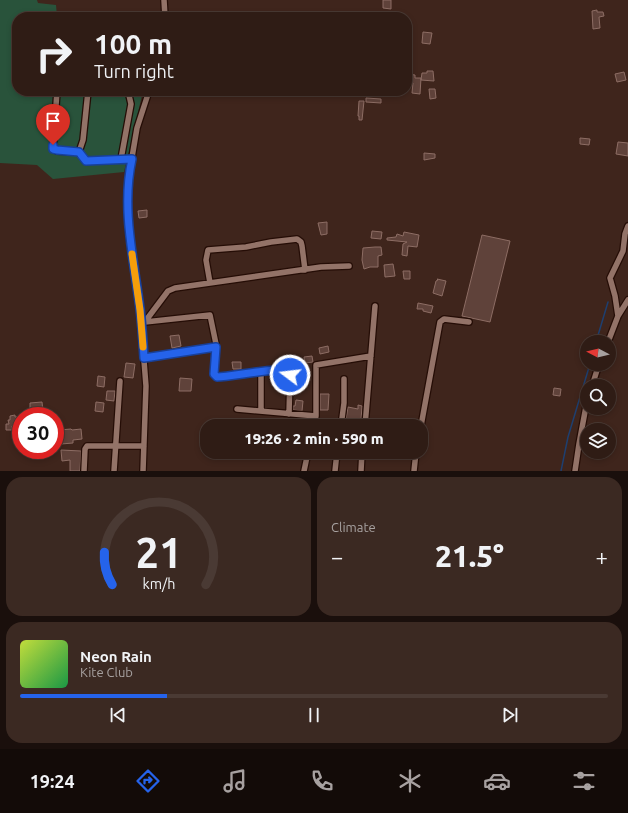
<!DOCTYPE html>
<html lang="en">
<head>
<meta charset="utf-8">
<style>
  body { margin:0; font-family:Ubuntu,sans-serif; background:#3b2922; color:#f1f3f6; height:100vh; display:flex; flex-direction:column; font-size:15px; white-space:nowrap }
  * { box-sizing:border-box; margin:0 }
  p { font-size:13px; color:#a7a1a0 }
  .icon { flex:none; width:22px; height:22px; fill:none; stroke:currentColor; stroke-width:2; stroke-linecap:round; stroke-linejoin:round }
  .map { position:relative; height:471px; overflow:hidden }
  .panel { display:flex; flex-direction:column; gap:6px; padding:6px; background:#1a0f0c; flex:1 }
  .panel>* { flex:none }
  .hud { position:absolute; left:12px; top:12px; width:400px; height:84px; border-radius:16px; box-shadow:0 2px 6px #0003,0 0 0 1px #4a3a34; background:#2f1c15; color:#f1f3f6; overflow:hidden }
  .needle { width:26px; rotate:277deg }
  .controls { position:absolute; left:580px; top:335px; display:grid; gap:8px }
  .controls a { display:grid; place-items:center; width:36px; height:36px; border-radius:50%; background:#2f1c15; box-shadow:0 2px 6px #0003,0 0 0 1px #4a3a34; font-size:20px }
  .speed { position:absolute; left:12px; top:407px; display:flex; gap:8px; font-size:20px; font-weight:700; text-align:center }
  .speed>* { display:grid; place-content:center; width:52px; height:52px; border-radius:50%; background:#2f1c15; box-shadow:0 2px 6px #0003,0 0 0 1px #4a3a34; line-height:1 }
  .speed .limit { border:6px solid #d22; background:#fff; color:#111 }
  .pin { position:absolute; display:grid; place-items:center; width:34px; height:34px; color:#fff; margin:-41px -17px; border-radius:50% 50% 50% 0; rotate:-45deg; box-shadow:0 0 4px #0007 }
  .pin .icon { rotate:45deg }
  .me { position:absolute; width:44px; margin:-22px; rotate:285deg; stroke-linejoin:round; filter:drop-shadow(0 0 3px #0008) }
  .turn { display:flex; align-items:center; gap:14px; height:84px; padding:0 16px; font-size:18px }
  .turn .icon { width:52px; height:52px; stroke-width:2.5 }
  .turn b { display:block; font-size:28px; line-height:34px }
  .big { font-size:30px; font-weight:800; line-height:1.1 }
  .panel .tile { flex:1; display:flex; flex-direction:column; justify-content:center; gap:6px; min-width:0; padding:0 14px; border-radius:16px; background:#3b2922 }
  .panel .dial { align-items:center; gap:0 }
  .dial svg { height:104px; overflow:visible; fill:none; stroke:#4a3a34; stroke-width:7; stroke-linecap:round; text-anchor:middle }
  .dial text { fill:#f1f3f6; stroke:none }
  .song { display:flex; align-items:center; gap:12px }
  .cover { width:48px; height:48px; border-radius:6px; background:linear-gradient(135deg,hsl(70 70% 55%),hsl(140 70% 35%)) }
  .played { height:4px; border-radius:2px; background:linear-gradient(90deg,#2563eb 25%,#4a3a34 25%) }
  .keys { display:flex; justify-content:space-around; direction:ltr }
  .heat { display:flex; justify-content:space-between; align-items:center; font-size:22px; direction:ltr }
  .panel .tiles { flex:1; display:grid; gap:6px; grid-template-columns:1fr 1fr }
  .tile:last-child { grid-column:span 2 }
  .trip { position:absolute; left:200px; top:419px; width:228px; height:40px; border-radius:16px; background:#2f1c15; box-shadow:0 2px 6px #0003,0 0 0 1px #4a3a34; font-weight:800; line-height:40px; text-align:center }
  .tab-bar { display:flex; height:64px; justify-content:space-around; align-items:center; background:#130b08; color:#a7a1a0 }
  .tab-bar .icon { width:28px; height:28px }
  .tab-bar .on { color:#2563eb }
  .tab-bar b { font-size:18px; color:#f1f3f6 }
  .map>svg:first-child { display:block }
</style>
</head>
<body>
<div class="map">
<svg width="628" height="471" viewBox="0 0 628 471">
  <rect width="100%" height="100%" fill="#3f251c"/>
  <path fill="#29533b" d="M0,0h37l1,3 18,2 1,12h-40v74h126l-19,81 -71,7 -16,-14 -37,-2z"/>
  <g fill="none" stroke-linecap="round" stroke-linejoin="round">
    <path stroke="#1e3f6f" stroke-width="1.5" d="M596,342l12,-40
      M561,471l7,-34 22,-73"/>
  </g>
  <path fill="#5f423a" stroke="#8d6d64" d="M383,0h8v9l-8,-1z
    M597,10v2h6l1,4 -5,1 1,11 -7,1 -1,-18z
    M423,32l9,1 -2,11 -8,-1z
    M427,71h6l1,10 -13,-1 1,-7h5z
    M624,72l2,8 -9,2 -2,-8z
    M407,74l8,1v3h6l-1,16 -8,-1 1,-10 -6,-1z
    M429,89h6l1,9 -6,1z
    M366,98l15,1v4l-15,-1z
    M359,101h5l-2,19h-3v-4h-1z
    M580,138l10,1 -1,6 -9,-1z
    M618,142l10,1v13l-12,-2z
    M424,153l11,1v4l-11,2z
    M147,210v7l-8,1 -1,-7z
    M327,222v12l-6,1 -3,-12z
    M372,231l10,1 -1,7 -10,-1z
    M404,232l15,3 -2,12 -9,-1 -1,10 -5,-1 1,-11 4,-2 -20,-2v-2l9,-1 1,-3 6,2z
    M482,235l28,6 -20,81 -28,-6z
    M375,247h6l1,8 -4,1v11h-8l-6,2 -2,-9 1,-12z
    M393,264l2,12 -10,1 -1,-12z
    M403,271h7v8h-6z
    M437,279l9,2 -4,15 -9,-3 3,-12 2,-1z
    M418,303l15,3 -2,7 -8,-2v-2h-6z
    M179,335l2,11 -9,2 -2,-12z
    M328,346l1,6 -9,2 -1,-6z
    M312,356l1,6 -8,1 -1,-6z
    M232,362h9v7h-8z
    M126,363l9,1 -2,14 -9,-1z
    M296,369l8,1 -1,10 -8,-1z
    M277,375l9,1v6l-10,-1z
    M98,376l7,1 -1,10 -7,-1z
    M180,378l12,1 -1,12h-12z
    M554,388l7,1 -1,7 -7,-1z
    M107,391h8l-1,10 -8,-1z
    M320,394h9l-1,16h-8z
    M296,400l7,1 -1,10 -9,-1v-4h2z
    M42,402l1,9 -13,2v-10z
    M96,402l8,1 -1,9 -8,-1z
    M358,405l4,1 -1,14 -15,-1 2,-12 10,2z
    M15,415v2h4l1,8 -8,1v4h-6v-6h3l-1,-4h2v-4z
    M71,429l1,1 9,-1 1,10 -9,1v3l-12,1 -2,-14z
    M61,450l20,1 -1,20h-10v-11l-8,1z"/>
  <g fill="none" stroke-linecap="round" stroke-linejoin="round">
    <g stroke="#250d06" stroke-width="8">
      <path id="minor" d="M164,0l1,17
        M57,91l-4,58 4,2 22,1 7,9 46,-2
        M79,152l4,-12 5,-49
        M121,159l10,-55 -3,-13
        M210,283l-4,-23 2,-10 38,-3 25,-5 26,-3 4,3 1,4 3,24
        M618,316l-3,-20 -5,-18 13,-27 2,-17 3,-8
        M145,322l65,-7 6,29 -2,31 5,2c14,-2 59,-10 70,-5l1,3 -1,39
        M144,323l24,-32 7,-3 146,-21 28,-1
        M608,342l10,-26 10,-16
        M144,358l72,-11
        M261,372v39
        M592,386l7,-22
        M237,409l79,7
        M314,426l2,-10v-51l55,-9
        M341,426l3,-23v-24
        M365,426l10,-120
        M421,426l19,-104 4,-3 25,3
        M84,471l1,-22 2,-3h57
        M114,471l6,-90
        M143,471l3,-85 -6,-76 -11,-74 -2,-29 2,-32 8,-47 12,-37
        M304,471l4,-19
        M335,471l2,-19
        M361,471l1,-19
        M414,471l2,-19
        M575,471l4,-27 8,-43"/>
    </g>
    <use href="#minor" stroke="#937368" stroke-width="5.5"/>
  </g>
  <g fill="none" stroke-linecap="round" stroke-linejoin="round">
    <g stroke="#184099" stroke-width="10">
      <path id="route" d="M53,145v4l4,1 22,2 7,9 46,-2c-11,50 2,100 8,150 2,16 3,33 4,49l72,-11 -2,27 3,3c16,0 61,-11 72,-5l1,3"/>
    </g>
    <use href="#route" stroke="#2563eb" stroke-width="7"/>
    <path stroke="#f59e0b" stroke-width="7" d="M132,254l8,56 3,37"/>
  </g>
</svg>
<div class="controls">
<a><svg class="needle" viewBox="-14 -14 28 28"><path d="M0-13l5 13h-10z" fill="#e53935"/><path d="M0 13l5-13h-10z" fill="#a7a1a0"/></svg></a>
<a><svg class="icon" aria-label="search" viewBox="0 0 24 24"><circle cx="10" cy="10" r="6"/><path d="M15 15l6 6"/></svg></a>
<a><svg class="icon" aria-label="layers" viewBox="0 0 24 24"><path d="M12 4l9 5-9 5-9-5zM3 14l9 5 9-5"/></svg></a>
</div>
<div class="speed"><div class="limit">30</div></div>
<div class="pin" style="left:53px;top:145px;background:#d93025"><svg class="icon" aria-label="arrive" viewBox="0 0 24 24"><path d="M6 21V4h12l-3 4 3 4H6"/></svg></div>
<svg class="me" style="left:290px;top:375px" viewBox="-20 -20 40 40"><circle r="17" fill="#2563eb" stroke="#fff" stroke-width="3"/><path d="M0-11L8 9 0 5-8 9z" fill="#fff"/></svg>
<div class="trip">19:26 · 2 min · 590 m</div>
<div class="hud">
<div class="turn"><svg class="icon" aria-label="right" viewBox="0 0 24 24"><path d="M7 20v-9h11M14 6l5 5-5 5"/></svg><div><b>100 m</b>Turn right</div></div>
</div>
</div>
<section class="panel">
<div class="tiles">
<div class="tile dial"><svg viewBox="0 0 100 80">
<path d="M14 69A42 42 0 1 1 86 69"/>
<path d="M14 69A42 42 0 0 1 8 44" stroke="#2563eb"/>
<text x="50" y="56" font-size="32" font-weight="700">21</text>
<text x="50" y="72" font-size="11">km/h</text>
</svg></div>
<div class="tile"><p>Climate</p>
<div class="heat"><a>−</a><b class="big">21.5°</b><a>+</a></div>
</div>
<div class="tile">
<div class="song"><i class="cover"></i><div><b>Neon Rain</b><p>Kite Club</p></div></div>
<div class="played"></div>
<div class="keys"><svg class="icon" aria-label="previous" viewBox="0 0 24 24"><path d="M18 5L8 12l10 7zM5 5v14"/></svg><svg class="icon" aria-label="pause" viewBox="0 0 24 24"><path d="M8 5v14M16 5v14"/></svg><svg class="icon" aria-label="next" viewBox="0 0 24 24"><path d="M6 5l10 7-10 7zM19 5v14"/></svg></div>
</div>
</div>
</section>
<nav class="tab-bar">
<b>19:24</b>
<svg class="icon on" aria-label="directions" viewBox="0 0 24 24"><path d="M12 3l9 9-9 9-9-9zM9 14v-3h6M13 9l2 2-2 2"/></svg>
<svg class="icon" aria-label="music" viewBox="0 0 24 24"><path d="M9 18V5l10-2v13"/><circle cx="6" cy="18" r="3"/><circle cx="16" cy="16" r="3"/></svg>
<svg class="icon" aria-label="phone" viewBox="0 0 24 24"><path d="M5 4h4l2 5-3 2q2 4 5 5l2-3 5 2v4C11 20 4 13 5 4z"/></svg>
<svg class="icon" aria-label="climate" viewBox="0 0 24 24"><path d="M12 3v18M4 7l16 10M4 17L20 7"/></svg>
<svg class="icon" aria-label="car" viewBox="0 0 24 24"><path d="M5 17H2v-5l4-1 3-4h7l3 4 3 1v5h-3M9 17h6M6 11h13"/><circle cx="7" cy="17" r="2"/><circle cx="17" cy="17" r="2"/></svg>
<svg class="icon" aria-label="filters" viewBox="0 0 24 24"><path d="M4 7h16M4 17h16"/><circle cx="9" cy="7" r="2"/><circle cx="15" cy="17" r="2"/></svg>
</nav>
</body>
</html>
